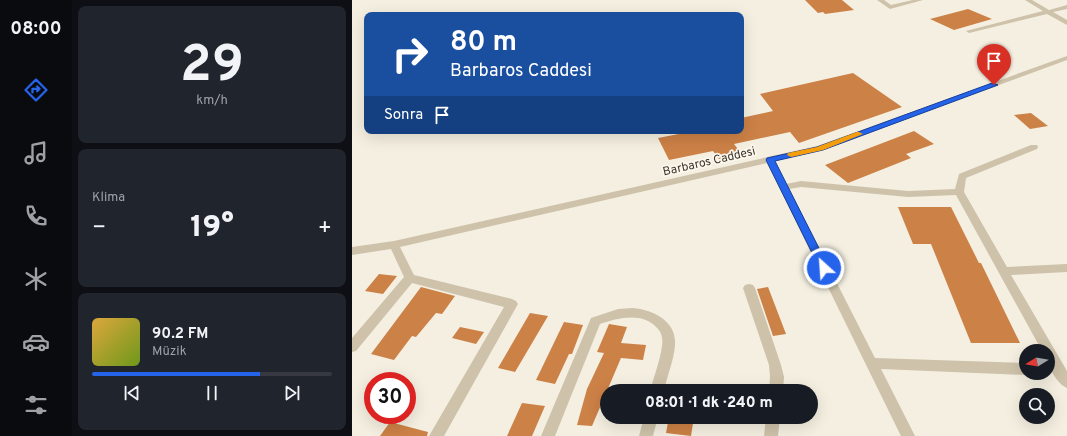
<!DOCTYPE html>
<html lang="tr">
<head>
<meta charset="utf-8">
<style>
  body { margin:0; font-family:Overpass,sans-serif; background:#20242c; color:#f1f3f6; height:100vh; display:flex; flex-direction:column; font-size:15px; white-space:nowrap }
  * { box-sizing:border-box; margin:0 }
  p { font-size:13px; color:#9ea1a6 }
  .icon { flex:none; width:22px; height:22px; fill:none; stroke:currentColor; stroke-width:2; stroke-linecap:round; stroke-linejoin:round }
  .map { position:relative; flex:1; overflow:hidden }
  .details { display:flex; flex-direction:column; gap:6px; padding:6px; background:#0d0f14; width:280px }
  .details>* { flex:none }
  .guide { position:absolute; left:12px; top:12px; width:380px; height:122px; border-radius:8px; box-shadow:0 4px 16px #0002; background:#1a4fa0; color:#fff; overflow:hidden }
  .needle { width:26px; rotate:259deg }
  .tools { position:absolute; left:667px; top:344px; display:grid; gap:8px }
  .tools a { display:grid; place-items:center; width:36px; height:36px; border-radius:50%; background:#171b24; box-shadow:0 4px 16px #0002; font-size:20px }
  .speed { position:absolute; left:12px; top:372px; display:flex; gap:8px; font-size:20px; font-weight:700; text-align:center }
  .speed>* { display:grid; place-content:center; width:52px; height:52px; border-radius:50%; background:#171b24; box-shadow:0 4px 16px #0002; line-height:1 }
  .speed .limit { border:6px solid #d22; background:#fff; color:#111 }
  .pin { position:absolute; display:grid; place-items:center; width:34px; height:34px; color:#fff; margin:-41px -17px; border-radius:50% 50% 50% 0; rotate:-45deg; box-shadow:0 0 4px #0007 }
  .pin .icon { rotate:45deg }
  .me { position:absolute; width:44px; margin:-22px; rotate:334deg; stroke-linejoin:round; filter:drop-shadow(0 0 3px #0008) }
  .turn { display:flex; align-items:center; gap:14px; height:84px; padding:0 20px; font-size:18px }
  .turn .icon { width:52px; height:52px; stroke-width:2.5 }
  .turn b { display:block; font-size:28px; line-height:34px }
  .then { display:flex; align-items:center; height:38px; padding:0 20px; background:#0003; gap:8px; font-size:15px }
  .big { font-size:30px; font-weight:800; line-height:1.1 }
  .details .tile { flex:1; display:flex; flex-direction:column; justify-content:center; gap:6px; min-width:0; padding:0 14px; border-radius:8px; background:#20242c }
  .details .dial { align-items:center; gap:0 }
  .dial b { font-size:52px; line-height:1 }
  .song { display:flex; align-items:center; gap:12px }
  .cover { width:48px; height:48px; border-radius:6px; background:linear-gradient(135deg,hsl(40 70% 55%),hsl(80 70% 35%)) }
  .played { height:4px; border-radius:2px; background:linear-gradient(90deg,#2563eb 70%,#363941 70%) }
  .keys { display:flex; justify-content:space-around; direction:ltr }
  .heat { display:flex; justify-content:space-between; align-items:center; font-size:22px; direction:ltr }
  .trip { position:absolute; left:248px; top:384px; width:218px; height:40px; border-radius:20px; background:#171b24; box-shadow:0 4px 16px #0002; font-weight:800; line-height:40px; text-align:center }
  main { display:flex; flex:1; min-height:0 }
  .dock { display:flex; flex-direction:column; width:72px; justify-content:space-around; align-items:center; background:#090b0e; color:#9ea1a6 }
  .dock .icon { width:28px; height:28px }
  .dock .current { color:#2563eb }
  .dock b { font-size:18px; color:#f1f3f6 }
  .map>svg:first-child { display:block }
</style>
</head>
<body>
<main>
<nav class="dock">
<b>08:00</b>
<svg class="icon current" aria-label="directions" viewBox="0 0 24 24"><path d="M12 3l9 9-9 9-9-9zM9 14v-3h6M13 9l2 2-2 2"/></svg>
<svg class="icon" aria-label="music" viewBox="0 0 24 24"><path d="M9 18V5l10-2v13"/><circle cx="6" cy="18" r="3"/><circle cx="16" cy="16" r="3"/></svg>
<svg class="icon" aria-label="phone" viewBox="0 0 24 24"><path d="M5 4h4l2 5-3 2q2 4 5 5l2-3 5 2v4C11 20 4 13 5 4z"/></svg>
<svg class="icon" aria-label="climate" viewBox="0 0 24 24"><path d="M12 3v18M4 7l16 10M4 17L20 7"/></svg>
<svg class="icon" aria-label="car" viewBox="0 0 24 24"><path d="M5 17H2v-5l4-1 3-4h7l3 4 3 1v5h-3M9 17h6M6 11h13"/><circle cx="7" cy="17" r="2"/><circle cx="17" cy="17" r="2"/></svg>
<svg class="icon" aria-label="filters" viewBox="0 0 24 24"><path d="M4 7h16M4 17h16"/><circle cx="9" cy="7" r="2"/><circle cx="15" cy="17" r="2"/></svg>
</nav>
<section class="details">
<div class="tile dial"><b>29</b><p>km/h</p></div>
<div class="tile"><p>Klima</p>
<div class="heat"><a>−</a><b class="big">19°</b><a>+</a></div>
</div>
<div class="tile">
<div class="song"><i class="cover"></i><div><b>90.2 FM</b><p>Müzik</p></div></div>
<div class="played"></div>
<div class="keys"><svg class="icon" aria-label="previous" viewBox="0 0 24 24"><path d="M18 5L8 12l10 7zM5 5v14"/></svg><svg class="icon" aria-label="pause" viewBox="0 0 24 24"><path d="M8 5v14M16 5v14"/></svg><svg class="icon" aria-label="next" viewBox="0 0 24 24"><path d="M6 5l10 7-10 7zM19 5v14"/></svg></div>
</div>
</section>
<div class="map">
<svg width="715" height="436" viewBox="0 0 715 436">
  <rect width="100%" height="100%" fill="#f4efe0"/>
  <path fill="#cc8146" d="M453,0h37l12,10 -29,4 -2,-2 -5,1z
    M616,9l24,10 -38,11 -24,-11z
    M501,73l49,34 -103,36 -9,-11 -56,12 7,9 -22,6 -6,-8 -44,9 -11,-22 36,-7h47v-13l32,-7 -13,-17z
    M679,113l17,13 -18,3 -16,-14z
    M562,131l20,13 -28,10 5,4 -63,25 -23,-18z
    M546,207h53l28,56h2l39,80h-49l-40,-99h-18z
    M27,274l18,2 -14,18 -18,-3z
    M69,287l34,9 -13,18 -6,-1 -20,24 -4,-1 -18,24 -23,-6z
    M416,287l18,47 -13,2 -16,-47z
    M178,313l18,3 -33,56 -17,-4z
    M212,322l19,3 -11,29h-3l-14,30 -19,-4z
    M257,324l18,3 -6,16 25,2 -3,15 -22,-2 -29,68 -15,-1 10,-36 17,-36 -7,-1z
    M108,327l24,5 -8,12 -24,-6z
    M170,403l23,3 -13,30h-25z
    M317,417h25l-3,19 -25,-3z
    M38,422l38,10 -1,4h-47z"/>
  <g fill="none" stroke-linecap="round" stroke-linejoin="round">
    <path fill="#cec2aa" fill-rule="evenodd" d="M525,0h7l7,5 22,-5h10l-33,9z
      M673,0h7l17,10 18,-5v4l-14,3 14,8v5l-20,-11 -78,19 -3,-2 77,-20z
      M715,56v4l-244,90 -48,11 11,23 15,-3 107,10 47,-2 4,-15 72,-29h6l1,2 -1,2 -71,29 -2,14 43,75 60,-3v8l-56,3 56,96v17c-8,-3 -18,-18 -19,-27 -1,-3 0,-7 0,-10h-6l-86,-156 -48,2 -107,-10 -12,2 86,169 151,5v10h5l-5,2 -145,-6 34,67h-14l-134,-273 -367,84 14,28 98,24 4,2 2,3 -74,132h-15l75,-129 -92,-24 -56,68 -4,1v-14l52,-61 -13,-28 -39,6v-8l42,-6 423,-95z
      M397,284l4,1 2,3 26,77 3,12 -1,14h-14l1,-14 -1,-12 -26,-77 2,-3z
      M281,308c20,2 44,13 42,37 -1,15 -8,31 -11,46h-14c4,-15 10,-30 12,-45 1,-6 0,-13 -4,-17 -15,-18 -40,-11 -58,-5l-45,112h-14l50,-118 27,-9z
      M292,417h14l-5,19h-14z
      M414,417h14l-2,19h-14z"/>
  </g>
  <path fill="#2563eb" stroke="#184099" d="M640,83l6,2 -175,65 -48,11 54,107 -1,3h-7l-55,-111 1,-2 50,-11z"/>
  <path fill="#f59e0b" d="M505,132h2l4,2 -40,16 -32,7 -4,-2 1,-2 29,-6z"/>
  <g text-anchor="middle" stroke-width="3.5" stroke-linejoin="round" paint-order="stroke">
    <g font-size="12" fill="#3b332a" stroke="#fbf7ed">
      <text transform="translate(357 161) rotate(-13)" y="4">Barbaros Caddesi</text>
    </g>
  </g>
</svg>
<div class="tools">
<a><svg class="needle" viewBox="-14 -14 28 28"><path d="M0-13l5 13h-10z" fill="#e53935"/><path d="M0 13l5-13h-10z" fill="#9ea1a6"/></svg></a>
<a><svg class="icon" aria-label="search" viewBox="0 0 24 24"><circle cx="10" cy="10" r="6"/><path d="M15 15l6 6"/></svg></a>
</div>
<div class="speed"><div class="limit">30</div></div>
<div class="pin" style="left:642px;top:85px;background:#d93025"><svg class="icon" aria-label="arrive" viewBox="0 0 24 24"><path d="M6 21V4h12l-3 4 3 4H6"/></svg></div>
<svg class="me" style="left:472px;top:268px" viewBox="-20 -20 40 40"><circle r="17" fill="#2563eb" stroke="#fff" stroke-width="3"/><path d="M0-11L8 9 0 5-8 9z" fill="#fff"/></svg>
<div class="trip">08:01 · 1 dk · 240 m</div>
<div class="guide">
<div class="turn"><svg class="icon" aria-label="right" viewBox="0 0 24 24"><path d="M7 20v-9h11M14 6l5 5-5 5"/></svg><div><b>80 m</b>Barbaros Caddesi</div></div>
<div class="then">Sonra<svg class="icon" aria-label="arrive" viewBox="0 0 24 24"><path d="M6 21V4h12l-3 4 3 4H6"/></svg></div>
</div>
</div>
</main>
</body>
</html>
